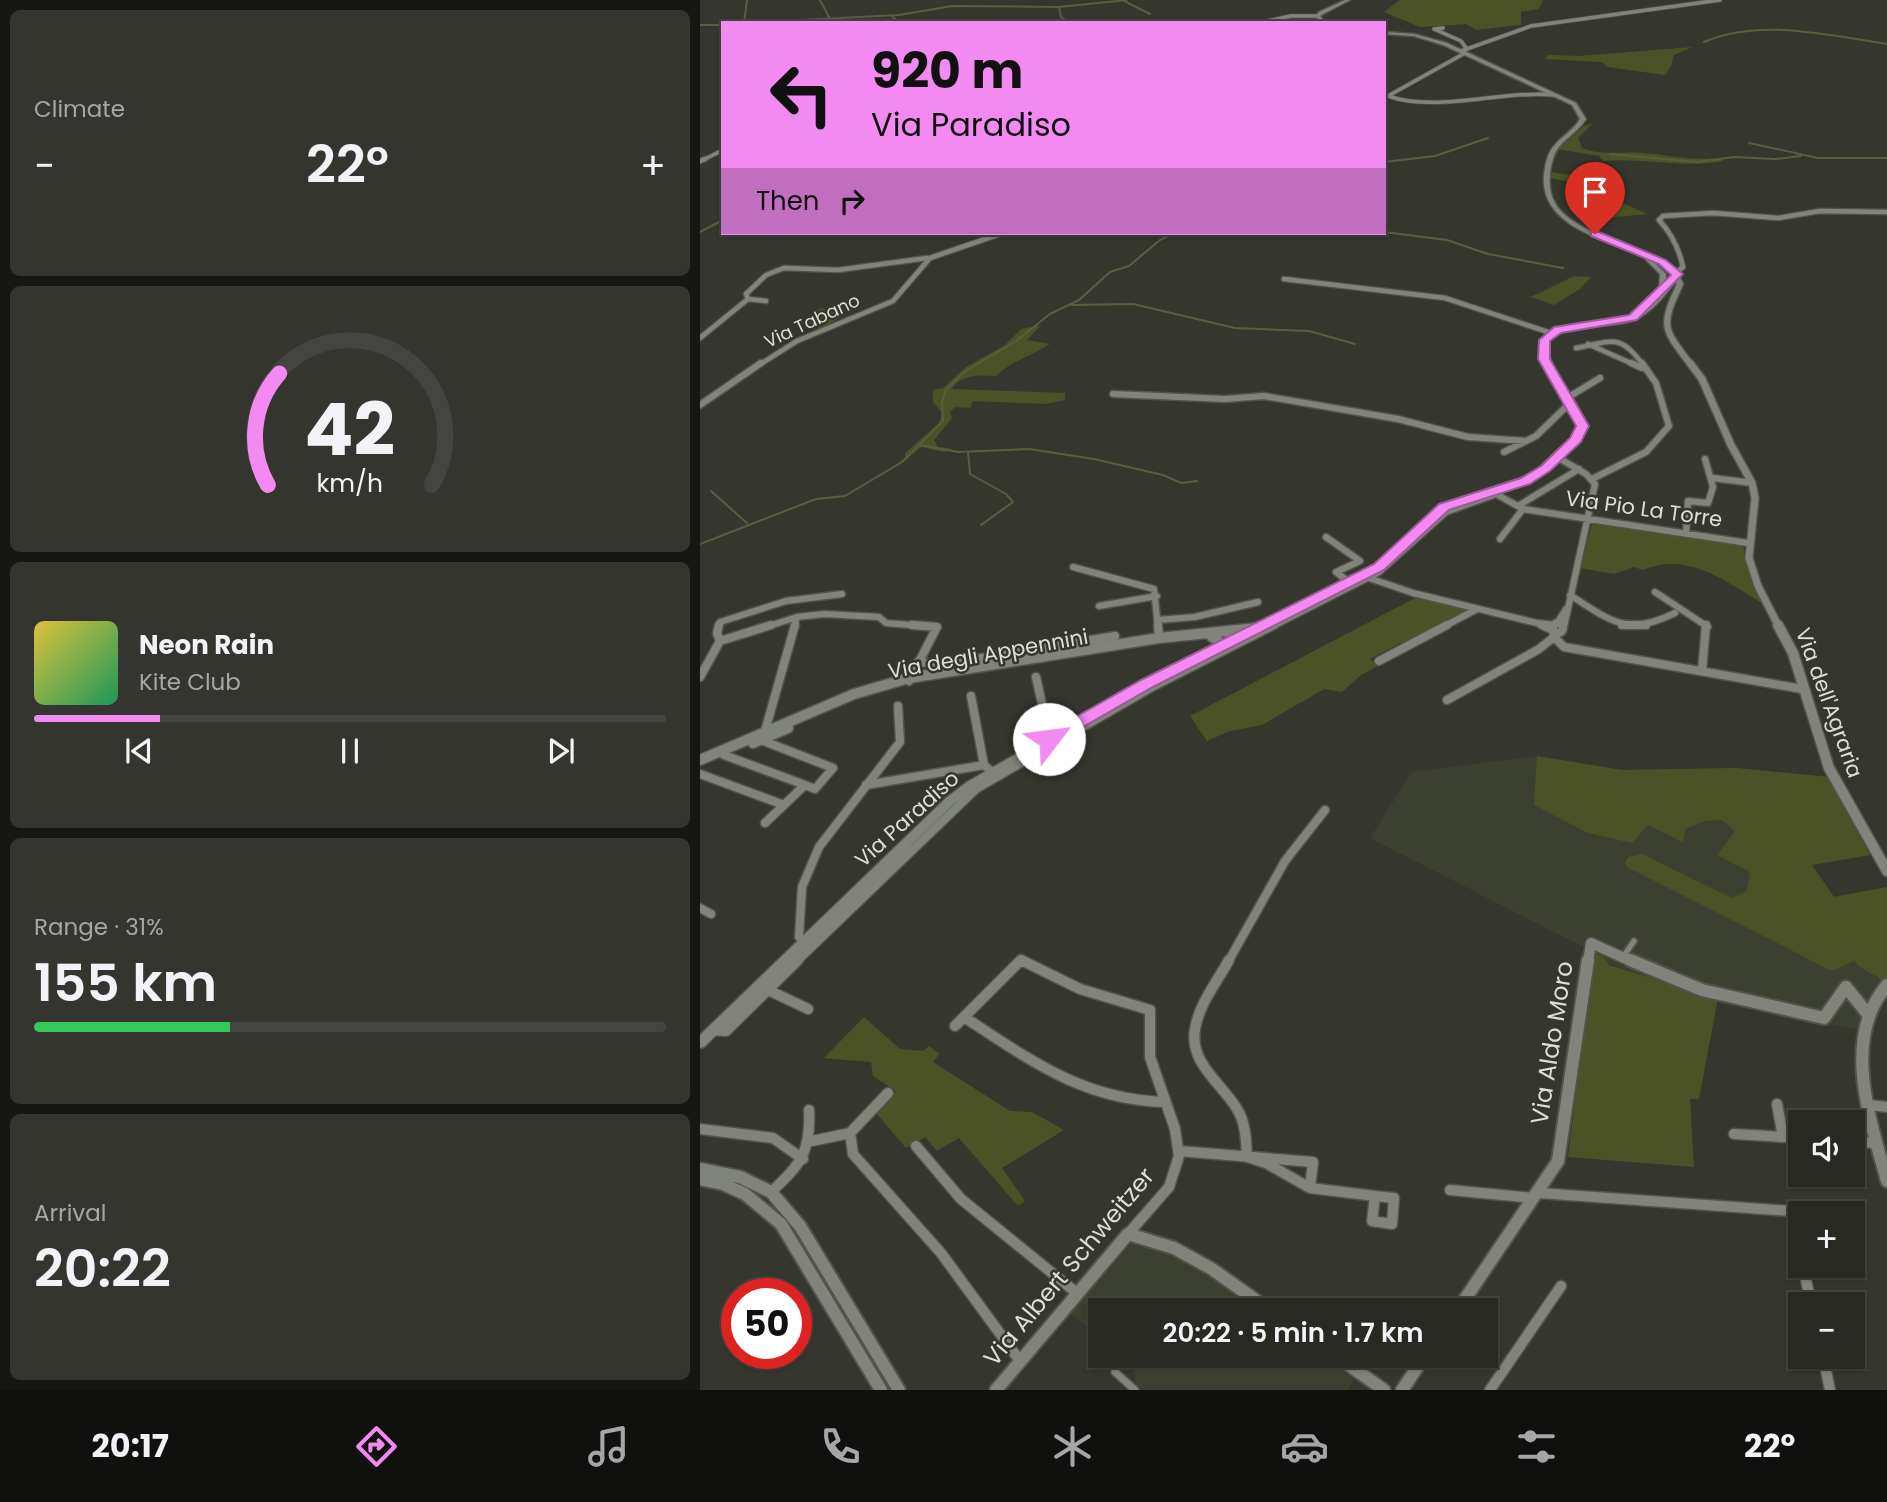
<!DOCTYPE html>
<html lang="en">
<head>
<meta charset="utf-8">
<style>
  body { margin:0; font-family:Poppins,sans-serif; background:#34352f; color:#f1f3f6; height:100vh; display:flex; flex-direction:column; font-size:26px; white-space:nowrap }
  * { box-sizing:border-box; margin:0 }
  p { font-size:23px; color:#a5a6a5 }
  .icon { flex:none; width:38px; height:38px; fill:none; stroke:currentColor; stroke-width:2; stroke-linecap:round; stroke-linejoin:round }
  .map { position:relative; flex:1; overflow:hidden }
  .side { display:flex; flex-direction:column; gap:10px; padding:10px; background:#161713; width:700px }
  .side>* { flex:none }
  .hud { position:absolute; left:21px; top:21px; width:665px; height:214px; border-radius:0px; box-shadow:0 2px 5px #0004,0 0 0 2px #444540; background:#f38af1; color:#111; overflow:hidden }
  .fabs { position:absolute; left:1088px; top:1110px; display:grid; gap:14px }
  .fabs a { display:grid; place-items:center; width:77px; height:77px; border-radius:0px; background:#282922; box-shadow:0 2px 5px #0004,0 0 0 2px #444540; font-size:35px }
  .speed { position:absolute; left:21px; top:1278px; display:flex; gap:14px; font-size:35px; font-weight:700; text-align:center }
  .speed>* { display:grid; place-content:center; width:91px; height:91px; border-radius:50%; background:#282922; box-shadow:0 2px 5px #0004,0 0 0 2px #444540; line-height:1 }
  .speed .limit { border:10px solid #d22; background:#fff; color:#111 }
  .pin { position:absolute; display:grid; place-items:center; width:60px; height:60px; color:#fff; margin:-72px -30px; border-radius:50% 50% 50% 0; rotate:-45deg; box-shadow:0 0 7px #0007 }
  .pin .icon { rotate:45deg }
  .me { position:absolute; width:77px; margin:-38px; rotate:60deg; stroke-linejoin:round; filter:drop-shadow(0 0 5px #0008) }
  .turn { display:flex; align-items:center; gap:24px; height:147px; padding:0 35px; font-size:32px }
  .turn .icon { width:91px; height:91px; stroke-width:2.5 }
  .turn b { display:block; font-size:49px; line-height:60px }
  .then { display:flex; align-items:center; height:66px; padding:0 35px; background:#0003; gap:14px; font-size:26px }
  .big { font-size:52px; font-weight:600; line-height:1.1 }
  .side .tile { flex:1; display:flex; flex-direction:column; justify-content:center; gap:10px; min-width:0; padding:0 24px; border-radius:10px; background:#34352f }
  .side .dial { align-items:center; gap:0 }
  .dial svg { height:182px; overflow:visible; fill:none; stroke:#444540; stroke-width:7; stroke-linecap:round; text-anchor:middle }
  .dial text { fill:#f1f3f6; stroke:none }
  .song { display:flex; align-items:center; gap:21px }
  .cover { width:84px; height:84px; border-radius:10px; background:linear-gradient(135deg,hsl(50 70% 55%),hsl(150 70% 35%)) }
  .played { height:7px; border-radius:4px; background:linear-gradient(90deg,#f38af1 20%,#444540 20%) }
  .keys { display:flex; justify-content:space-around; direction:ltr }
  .heat { display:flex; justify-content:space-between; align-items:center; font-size:38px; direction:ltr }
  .charge { height:10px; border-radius:5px; background:linear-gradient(90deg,#34c759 31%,#444540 0) }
  .trip { position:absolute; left:388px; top:1298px; width:410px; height:70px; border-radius:0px; background:#282922; box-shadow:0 2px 5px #0004,0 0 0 2px #444540; font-weight:600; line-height:70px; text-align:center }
  .dock { display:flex; height:112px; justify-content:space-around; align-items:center; background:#10100e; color:#a5a6a5 }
  .dock .icon { width:49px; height:49px }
  .dock .on { color:#f38af1 }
  .dock b { font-size:32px; color:#f1f3f6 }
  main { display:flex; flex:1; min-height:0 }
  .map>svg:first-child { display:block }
</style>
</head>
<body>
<main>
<section class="side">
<div class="tile"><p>Climate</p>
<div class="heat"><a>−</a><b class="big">22°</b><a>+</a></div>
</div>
<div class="tile dial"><svg viewBox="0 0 100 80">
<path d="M14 69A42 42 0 1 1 86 69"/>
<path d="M14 69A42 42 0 0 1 19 20" stroke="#f38af1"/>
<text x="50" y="56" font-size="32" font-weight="700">42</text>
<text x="50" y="72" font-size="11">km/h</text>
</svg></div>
<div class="tile">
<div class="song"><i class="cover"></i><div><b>Neon Rain</b><p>Kite Club</p></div></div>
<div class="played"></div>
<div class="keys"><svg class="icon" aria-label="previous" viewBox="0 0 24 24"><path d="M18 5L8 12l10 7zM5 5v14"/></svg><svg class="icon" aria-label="pause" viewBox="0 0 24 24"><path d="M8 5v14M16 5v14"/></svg><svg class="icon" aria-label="next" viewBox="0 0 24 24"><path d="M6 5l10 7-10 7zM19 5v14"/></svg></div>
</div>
<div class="tile"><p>Range · 31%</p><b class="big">155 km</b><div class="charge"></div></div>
<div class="tile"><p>Arrival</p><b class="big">20:22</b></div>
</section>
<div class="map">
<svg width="1187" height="1390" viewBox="0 0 1187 1390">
  <rect width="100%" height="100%" fill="#35372e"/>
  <path fill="#3c4031" d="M837,756l85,14 115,-2 116,58 17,29 -58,10 22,32 53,-10v94l-22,23 -5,26 -100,-19 -151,-47 -4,-6 -235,-120 42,-66z
    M432,1243l30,8 33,14 64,46h-158v24l-31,-21z
    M431,1356h190l33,24 -7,10h-204l-7,-5z"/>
  <path fill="#4b5326" d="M700,0h143l-4,9 -18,3v13l-45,5 -10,-6 -46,3 -36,-15z
    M992,47l-18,8 -3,11 -6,9 -57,-8 -6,-5 -56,-3 1,-4 33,1z
    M893,123l-15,15 4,10c19,8 40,3 60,5 27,2 50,8 77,5l4,3c-40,8 -79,-4 -120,0l-4,-5 -41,-7 26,-23z
    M852,172l60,10 8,9 -70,-13z
    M925,204l22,10 -42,4 -24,-9z
    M874,276l17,1 -11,12 -26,16 -23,-8z
    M121,308l23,7 -23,14 -25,-6z
    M341,325l-14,15 23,4c-17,11 -40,18 -54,32 -17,-1 -34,-2 -45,13l114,4v7l-21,4 -71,-3 -3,7 -15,-1 -5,5 2,6 -18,22 4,7 15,2 -9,3 -23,-5 -16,14v-8l34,-30 3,-10 -9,-11v-12l10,-2 23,-21 39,-22 16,-16z
    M892,524l151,22 7,30 12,27c-37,-22 -75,-52 -119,-33l-9,-3 -20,7 -34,-6z
    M717,597l54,13 -63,33h-8l-30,16 8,7 -17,9 -19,17 -18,-3 -62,36 -32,6 -23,10 -17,-25z
    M837,756l85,14 115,-2 92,9 41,78 -58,10 22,32 53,-10v94l-3,2c-6,-9 -20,-10 -30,-22l-22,10 -205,-104 -2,-4 3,-6 14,-3 90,44 15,-7 3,-19 -33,-17 18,-24 -13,-11 -18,1 -19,8 -2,13 -35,-17 -16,18 -44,-10 -54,-28z
    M894,952l11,6 4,7 109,33 -19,101h-9l4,68 -126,-10z
    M164,1017l36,32 23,2 6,-5 10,8 -6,8 77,49 22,1 32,18 -62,38 23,33 -7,5 -59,-68 -22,13 -12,-14 -19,11 -30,-35 20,-22 -23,-15 -2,-14 -47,-4z"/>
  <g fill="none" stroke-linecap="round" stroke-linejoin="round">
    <path stroke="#595e41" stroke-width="2" d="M120,0l9,17
      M424,1l26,13
      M359,7l2,10 9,6
      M192,16l7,7
      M44,23l155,-8 53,-9 107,1 68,-7
      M44,23l3,-23
      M0,25h23
      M1004,42c56,-24 125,-7 183,2
      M1049,143l69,15h69
      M910,154l87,8 37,-5 41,2 26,-3
      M684,162l51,-6 53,-18
      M0,232l23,-12
      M684,232l63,8 41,14 75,14
      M371,305l62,-1 102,24 74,3 46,13
      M220,445l38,7 71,-3 65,10 69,16 18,8 16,-2
      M268,452l2,22 36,20 7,8 -32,23
      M11,491l36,32
      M0,544l116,-45 29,-3 57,-34 41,-41 -1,-20 4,-11 18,-18 52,-31 34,-27 29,-14 31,-28 19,-6 31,-26 15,-7"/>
    <g stroke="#52544c" stroke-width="9">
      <path id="pedestrian-far1" d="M923,957l11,-16"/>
    </g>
    <g stroke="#52544c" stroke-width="10">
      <path id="pedestrian" d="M415,1372l20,18"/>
    </g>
    <g stroke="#52544c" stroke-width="5">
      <path id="minor-far4" d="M559,23l32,-7h27
        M743,28l-9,1 27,12 5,7
        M761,51l70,-25 189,-26
        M765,53l-77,43c47,17 115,-6 166,-1
        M1,161l22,-11"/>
    </g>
    <g stroke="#52544c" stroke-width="7">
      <path id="minor-far3" d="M0,161l5,-2
        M977,272l6,-5c-4,-19 -11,-33 -24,-47l4,-4 50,-3 65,5 42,-7 67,1
        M584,279l161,19 106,35
        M48,299l18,2
        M0,338l48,-39 -2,-5 20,-19 18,-7 54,2 89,-12
        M888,344l47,21
        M876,348c35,-6 44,-16 67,17
        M59,365l38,-24 96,-40 37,-43 73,-25"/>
    </g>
    <g stroke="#52544c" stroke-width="9">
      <path id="minor-far2" d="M931,363l11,5
        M413,394l112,5 39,-3 134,23 70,18 58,4
        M867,398l33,-20
        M0,405l61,-42
        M804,452l32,-16 34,-33
        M857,457l29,17 9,10 -31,143
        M1013,478l39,5
        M892,479l54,-27 23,-26 -13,-43 -14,-20
        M818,506l61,-37
        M986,534l2,-33 20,2 5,-16 -8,-28
        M626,537l34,24 -24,11 13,10
        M800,539l23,-30
        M373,567l81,22 4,38
        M669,578l44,15 124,30 19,2 10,-16
        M955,592l53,35
        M870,595c41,26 57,42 105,18
        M399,606l58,-10
        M457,620l38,-3 63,-15
        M837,623l9,4
        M19,627l1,-5 66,-21 56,-7
        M66,627l31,-10 27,-3 55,3 7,6 48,4
        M94,627l3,-10
        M571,627l108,-55 67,-60 50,-18 27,15 225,34
        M743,627l34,-18"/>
    </g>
    <g stroke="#52544c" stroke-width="11">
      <path id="minor-far1" d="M853 628a5 5 0 1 1 10 0a5 5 0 1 1-10 0Z
        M19,625l-2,8 3,8
        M458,625l1,13
        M842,625l11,5 1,7 10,10 238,42
        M922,625h24
        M679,661l68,-36
        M218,662l27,2 170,-28
        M1002,671l4,-46
        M0,677l20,-36 51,-16
        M336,677l14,62
        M209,681l28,-54 -25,-2
        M271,696l13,69
        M747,700l92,-51 15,-12
        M67,734l-2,-3 30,-106
        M61,740l72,28 -18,21 -10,-4 -40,38
        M24,755l81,30
        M0,774l84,31
        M166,785l118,-20 8,7
        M0,908l11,6
        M106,944l-7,-7 3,-50 17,-40 81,-105 -2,-36
        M96,962l180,-173 176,-102 122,-62
        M319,962h6
        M528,962l57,-101 40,-51"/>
    </g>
    <g stroke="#52544c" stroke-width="13">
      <path id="minor" d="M321,960l59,29 70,21v47l25,72 4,27 -10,31 -41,47
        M529,960c-12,22 -30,44 -34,69 -6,35 27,54 42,80 9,14 9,32 10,48l19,6 44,25
        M66,989l42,20
        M264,1017c66,43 119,83 201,85
        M255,1026l66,-66
        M13,1030l13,1 72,-71
        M1077,1104l6,33
        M1170,1105l17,2
        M0,1129l73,9 30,21
        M150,1133l3,21 88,99 79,108
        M1034,1134l67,4
        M112,1141l38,-8 38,-40
        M1153,1142l23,1
        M216,1146l45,53 117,95
        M479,1151l134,11 -3,26 65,8
        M750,1190l84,8
        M71,1192c30,-28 40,-40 38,-82
        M839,1193l252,18 10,44
        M675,1196l19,2 -2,26 -20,-3z
        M1103,1265l8,39
        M1123,1356l7,34
        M790,1390l71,-104"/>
    </g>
    <g stroke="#52544c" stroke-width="9">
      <path id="tertiary-far3" d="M976,277l4,7c-20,43 -17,44 11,81"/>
    </g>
    <g stroke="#52544c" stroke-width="10">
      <path id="tertiary-far2" d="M990,363l12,16 29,66 21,38 3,15 -6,60 9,28 21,41"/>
    </g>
    <g stroke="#52544c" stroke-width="13">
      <path id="tertiary-far1" d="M1078,625l15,28 36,115 58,103
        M512,637l5,2 2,8
        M53,743l35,-15
        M0,760l154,-66 55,-16 250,-40 98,-10
        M888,962l3,-19 42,19"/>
    </g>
    <g stroke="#52544c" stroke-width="16">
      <path id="tertiary" d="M930,960l72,30 122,28 22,-31 21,26
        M1187,985c-46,54 -17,134 0,196
        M0,1169l40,8 31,15 29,34 99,164
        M0,1179l23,5 22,10 36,30 100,166
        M757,1311l101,-150 30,-201
        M636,1356l48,34
        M296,1390l132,-156 46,14 38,21 59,42
        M702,1390l23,-34"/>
    </g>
    <g stroke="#52544c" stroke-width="3">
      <path id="secondary" d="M645,0h5l-27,14 -3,2 5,7h-4l-5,-7 3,-4z
        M684,32l30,2 33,9 129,60 10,16c-8,14 -27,22 -32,37 -5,14 -7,33 1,47 17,32 95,44 126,70 -11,17 -27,39 -47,47 -28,11 -61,-1 -86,21 -1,40 37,56 37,92l-47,45 -91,31 -65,60 -232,116 -175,103 -21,16 -250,243 -4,1v-13l246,-237 21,-16 177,-101 232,-116 65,-60 91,-31 45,-42c1,-35 -37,-50 -35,-92 24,-25 58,-12 87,-23 12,-5 22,-15 30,-24l1,-19 -14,-14 3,-2c-47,-20 -124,-33 -101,-102 6,-16 24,-23 32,-37l-8,-14 -129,-60 -29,-9 -30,-2zM952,260l22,14 -8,12v-12z"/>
    </g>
    <use href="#pedestrian-far1" stroke="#81847a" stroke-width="5"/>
    <use href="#pedestrian" stroke="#81847a" stroke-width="7"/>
    <use href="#minor-far4" stroke="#81847a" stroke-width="3.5"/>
    <use href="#minor-far3" stroke="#81847a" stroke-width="4.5"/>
    <use href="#minor-far2" stroke="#81847a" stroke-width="6"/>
    <use href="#minor-far1" stroke="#81847a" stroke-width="8"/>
    <use href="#minor" stroke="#81847a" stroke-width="10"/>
    <use href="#tertiary-far3" stroke="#81847a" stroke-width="6"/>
    <use href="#tertiary-far2" stroke="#81847a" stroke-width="7"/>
    <use href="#tertiary-far1" stroke="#81847a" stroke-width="10"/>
    <use href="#tertiary" stroke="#81847a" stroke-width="12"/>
    <use href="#secondary" fill="#81847a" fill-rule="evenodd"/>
  </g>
  <path fill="#f38af1" stroke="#9e5a9d" stroke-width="2" d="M891,232h8l67,28 17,14 -46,46 -76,13 -11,8v18l39,67 -8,16 -31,29 -20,13 -81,26 -65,60 -231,117 -98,56h-11v-8l97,-55 233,-116 65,-60 82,-26 20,-12 29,-28 6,-12 -38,-67 1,-19 15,-13 75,-12 42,-40 -12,-11 -68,-28z"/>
  <g text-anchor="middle" stroke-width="5" stroke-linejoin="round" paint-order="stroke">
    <g font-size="18" fill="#dcded8" stroke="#35372e">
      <text transform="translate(112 321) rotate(-25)" y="6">Via Tabano</text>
    </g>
    <g font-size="21" fill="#dcded8" stroke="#35372e">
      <text transform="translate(944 509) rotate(8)" y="7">Via Pio La Torre</text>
      <text transform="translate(288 654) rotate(-10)" y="7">Via degli Appennini</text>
      <text transform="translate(1129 703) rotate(70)" y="7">Via dell'Agraria</text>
      <text transform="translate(207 819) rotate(-42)" y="7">Via Paradiso</text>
    </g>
    <g font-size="24" fill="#dcded8" stroke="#35372e">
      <text transform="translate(852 1043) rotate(-81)" y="8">Via Aldo Moro</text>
      <text transform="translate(369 1267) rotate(-50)" y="8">Via Albert Schweitzer</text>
    </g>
  </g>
</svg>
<div class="fabs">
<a><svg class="icon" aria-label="sound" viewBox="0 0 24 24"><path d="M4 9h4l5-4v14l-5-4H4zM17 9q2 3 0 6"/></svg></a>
<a>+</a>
<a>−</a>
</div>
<div class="speed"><div class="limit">50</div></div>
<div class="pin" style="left:895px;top:234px;background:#d93025"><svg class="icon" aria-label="arrive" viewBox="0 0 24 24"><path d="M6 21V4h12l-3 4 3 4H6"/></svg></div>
<svg class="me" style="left:349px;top:739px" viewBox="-20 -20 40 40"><circle r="19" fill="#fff"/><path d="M0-13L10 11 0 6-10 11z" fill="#f38af1"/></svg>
<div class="trip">20:22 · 5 min · 1.7 km</div>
<div class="hud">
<div class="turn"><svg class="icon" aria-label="left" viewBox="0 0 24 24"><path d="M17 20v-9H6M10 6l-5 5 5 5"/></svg><div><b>920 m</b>Via Paradiso</div></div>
<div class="then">Then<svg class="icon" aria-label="right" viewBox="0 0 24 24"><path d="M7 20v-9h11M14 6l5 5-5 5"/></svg></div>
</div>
</div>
</main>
<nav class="dock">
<b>20:17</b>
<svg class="icon on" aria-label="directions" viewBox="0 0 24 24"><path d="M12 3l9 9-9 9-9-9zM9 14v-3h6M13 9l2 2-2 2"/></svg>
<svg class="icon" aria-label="music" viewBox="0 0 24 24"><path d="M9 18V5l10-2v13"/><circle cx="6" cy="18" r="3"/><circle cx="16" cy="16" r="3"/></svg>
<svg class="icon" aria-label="phone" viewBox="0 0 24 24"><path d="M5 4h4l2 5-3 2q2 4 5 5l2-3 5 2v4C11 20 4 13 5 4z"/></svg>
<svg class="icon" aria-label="climate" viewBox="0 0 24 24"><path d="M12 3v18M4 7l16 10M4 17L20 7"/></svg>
<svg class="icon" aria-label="car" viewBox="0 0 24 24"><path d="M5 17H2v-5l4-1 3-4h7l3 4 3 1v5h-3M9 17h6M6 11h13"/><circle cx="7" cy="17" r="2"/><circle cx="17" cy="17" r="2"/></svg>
<svg class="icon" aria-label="filters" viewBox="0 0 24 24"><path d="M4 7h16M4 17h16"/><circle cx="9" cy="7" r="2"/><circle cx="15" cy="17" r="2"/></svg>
<b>22°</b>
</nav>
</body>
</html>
